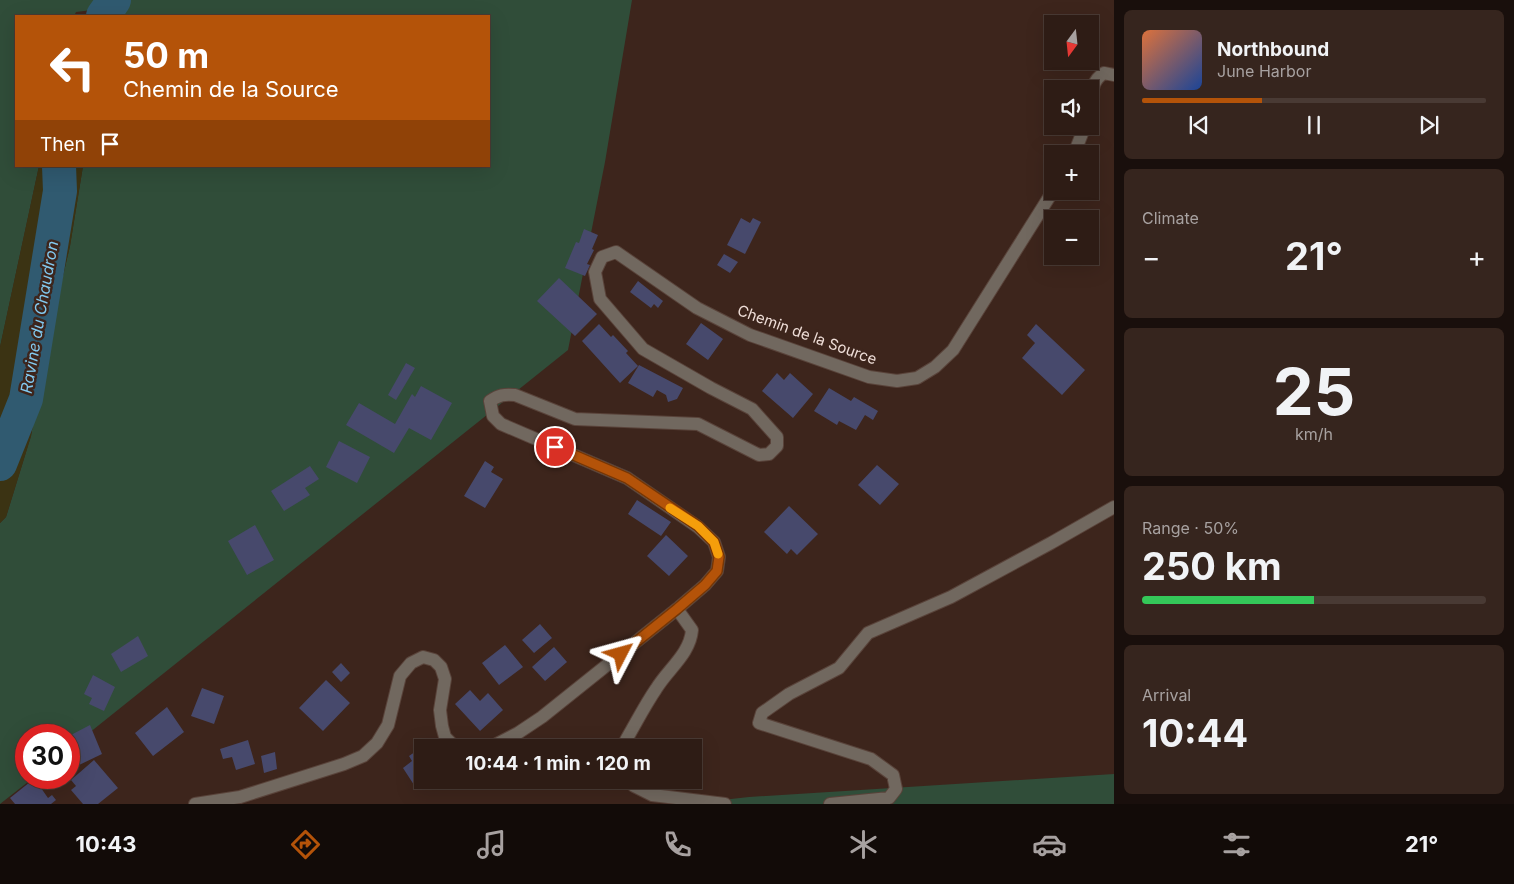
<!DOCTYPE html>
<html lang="en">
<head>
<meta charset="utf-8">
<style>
  body { margin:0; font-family:Inter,sans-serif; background:#36251e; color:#f1f3f6; height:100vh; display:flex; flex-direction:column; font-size:19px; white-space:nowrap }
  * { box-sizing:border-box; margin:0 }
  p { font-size:16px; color:#a7a1a0 }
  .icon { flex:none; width:28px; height:28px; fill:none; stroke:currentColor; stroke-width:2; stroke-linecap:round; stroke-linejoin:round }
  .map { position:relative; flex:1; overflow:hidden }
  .side { display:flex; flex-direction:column; gap:10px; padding:10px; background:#190f0c; width:400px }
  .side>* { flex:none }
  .hud { position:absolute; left:15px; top:15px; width:475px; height:152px; border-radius:0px; box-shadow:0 5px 20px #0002,0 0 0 1px #493a34; background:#b45309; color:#fff; overflow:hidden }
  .needle { width:32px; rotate:195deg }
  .fabs { position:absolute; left:1044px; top:15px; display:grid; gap:10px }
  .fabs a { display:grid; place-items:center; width:55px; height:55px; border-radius:0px; background:#2e1c15; box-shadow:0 5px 20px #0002,0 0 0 1px #493a34; font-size:25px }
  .speed { position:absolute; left:15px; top:724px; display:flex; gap:10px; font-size:25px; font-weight:700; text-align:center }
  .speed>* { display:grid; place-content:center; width:65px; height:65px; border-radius:50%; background:#2e1c15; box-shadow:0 5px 20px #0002,0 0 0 1px #493a34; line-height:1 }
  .speed .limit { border:8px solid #d22; background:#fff; color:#111 }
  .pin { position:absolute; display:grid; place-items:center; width:42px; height:42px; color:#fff; margin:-21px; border:2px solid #fff; border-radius:50%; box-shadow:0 1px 5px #0007 }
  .me { position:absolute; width:55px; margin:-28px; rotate:51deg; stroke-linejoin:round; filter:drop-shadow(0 0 4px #0008) }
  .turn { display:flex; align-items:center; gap:18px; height:105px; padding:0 25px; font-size:22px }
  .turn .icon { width:65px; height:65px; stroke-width:2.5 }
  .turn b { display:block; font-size:35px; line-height:42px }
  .then { display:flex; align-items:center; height:48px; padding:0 25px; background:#0003; gap:10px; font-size:19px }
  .big { font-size:38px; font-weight:700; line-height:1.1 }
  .side .card { flex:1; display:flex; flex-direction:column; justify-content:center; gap:8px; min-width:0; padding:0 18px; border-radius:8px; background:#36251e }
  .side .dial { align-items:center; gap:0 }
  .dial b { font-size:65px; line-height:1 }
  .song { display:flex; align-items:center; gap:15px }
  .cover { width:60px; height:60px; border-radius:8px; background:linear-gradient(135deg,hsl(20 70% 55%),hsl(220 70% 35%)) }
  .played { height:5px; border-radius:2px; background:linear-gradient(90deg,#b45309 35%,#493a34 35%) }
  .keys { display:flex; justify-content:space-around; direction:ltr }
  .heat { display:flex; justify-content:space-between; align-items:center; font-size:28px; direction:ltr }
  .charge { height:8px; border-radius:4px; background:linear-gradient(90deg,#34c759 50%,#493a34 0) }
  .trip { position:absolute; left:414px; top:739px; width:288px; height:50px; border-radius:0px; background:#2e1c15; box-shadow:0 5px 20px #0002,0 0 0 1px #493a34; font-weight:700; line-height:50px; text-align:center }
  .tabs { display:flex; height:80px; justify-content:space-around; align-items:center; background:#120b08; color:#a7a1a0 }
  .tabs .icon { width:35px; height:35px }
  .tabs .on { color:#b45309 }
  .tabs b { font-size:22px; color:#f1f3f6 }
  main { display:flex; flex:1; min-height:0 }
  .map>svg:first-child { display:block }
</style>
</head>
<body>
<main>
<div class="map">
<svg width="1114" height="804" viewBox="0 0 1114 804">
  <rect width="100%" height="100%" fill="#3d251c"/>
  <path fill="#304d39" d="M0,0h632l-27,162 -37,188 -499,399v-14h-43v43h7l-33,26v-281l6,-6 25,-81 15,-88 24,-102 13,-80h406v-150h-373l-8,-8 -32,4 -2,4h-58v150h23l-39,181z
    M1114,774v30h-428l63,-7z"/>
  <path fill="#3b3313" d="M39,166h44l-13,80 -24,102 -15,88 -25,81 -6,6v-176z"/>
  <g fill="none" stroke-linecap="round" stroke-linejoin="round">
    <path stroke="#305a70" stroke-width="34" d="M103,16l11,-16
      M0,464l26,-65 34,-208 -1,-25"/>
  </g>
  <path fill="#47496c" d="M741,218l9,5 3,-5 8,4 -16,32 -18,-9z
    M584,229l14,6 -6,14 2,1 -7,14 3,1 -5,11 -20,-8 11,-26 3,1z
    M724,254l14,8 -8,11 -13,-8z
    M559,278l38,36 -22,22 -38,-35z
    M638,281l25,20 -5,7 -4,-4 -3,4 -21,-16z
    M701,323l22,16 -15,21 -22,-16z
    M599,324l12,13 2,-2 15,16 -2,2 12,13 -18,17 -38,-42z
    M1036,324l49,46 -23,25 -40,-37 13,-15 -8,-8z
    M406,363l9,5 -19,32 -8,-5z
    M639,365l44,23 -6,11 -9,3 -2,-7 -9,-5 -4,7 -25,-14z
    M777,373l7,7 6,-7 23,21 -20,24 -31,-27z
    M421,386l31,17 -21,37 -22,-12 -15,25 -48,-28 13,-22 36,21 17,-30 3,3z
    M829,388l22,13 3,-4 24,14 -5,9 -8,-5 -9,15 -17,-9 -2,4 -23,-14z
    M339,441l31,16 -13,26 -31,-16z
    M485,461l9,6 -3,5 12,7 -18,29 -21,-12z
    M877,465l22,19 -19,21 -22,-20z
    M310,466l9,13 -14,9 5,7 -26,16 -13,-20z
    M637,500l34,22 -10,14 -33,-22z
    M789,506l29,28 -21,21 -6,-6 -4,5 -23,-22z
    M255,525l19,35 -27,15 -19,-34z
    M666,535l22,21 -19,20 -22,-20z
    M540,624l12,14 -18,15 -12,-13z
    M138,636l10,20 -27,16 -10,-18z
    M505,645l18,22 -24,18 -17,-22z
    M554,647l13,15 -22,19 -13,-14z
    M341,663l9,10 -9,9 -9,-10z
    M93,675l22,12 -11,24 -15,-7 3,-6 -8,-4z
    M326,680l24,23 -27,28 -24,-23z
    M202,688l22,8 -10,28 -23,-8z
    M470,690l10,11 8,-8 15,17 -23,21 -25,-27z
    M167,707l17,25 -31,24 -18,-23z
    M90,725l12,29 -25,12 -8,-18v-12z
    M248,740l7,24 -19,6 -4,-13 -9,2 -3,-10z
    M428,743l3,5h-9v32h6l-12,8 -13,-20 9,-7 -3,-5z
    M275,752l2,17 -13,4 -3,-17z
    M94,760l24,28 -20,16h-15l-12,-14 5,-4 -5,-6z
    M35,778h4l6,7 -4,3 7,10 4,-3 4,5 -5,4h-36l-5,-6z"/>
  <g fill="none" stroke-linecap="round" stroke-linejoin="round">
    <g stroke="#59433a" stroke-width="14">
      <path id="minor" d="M1090,114c4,-16 -2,-31 14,-41l10,2
        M1074,154l11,-28
        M489,748l29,-15 24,-16 135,-108 28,-24 12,-14 2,-14 -5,-15 -16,-15 -71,-49 -126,-54 -8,-8 -3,-15c9,-6 14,-7 25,-6l60,24 123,5 61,31 10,-1 8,-8v-9l-25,-28 -41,-21 -68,-39 -43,-50 -5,-27 7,-15 14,-5 81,56 53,27 119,42 28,4 20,-3 18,-11 18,-17 100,-159
        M624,748l2,-8c10,-17 19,-35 30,-51 12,-20 34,-35 36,-59l-15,-21
        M630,780l4,6 18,9 73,9
        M195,804l45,-7 104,-33 19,-8 14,-13 11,-18 12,-49 11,-13 12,-6 11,3 7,7 4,12 -5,31 2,16 3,11 11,11
        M830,804l59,-6 7,-9 -3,-14 -22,-16 -112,-36 3,-10 27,-19 50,-26 29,-35 83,-36 100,-54 63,-36"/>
    </g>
    <use href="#minor" stroke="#71685f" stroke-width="12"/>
  </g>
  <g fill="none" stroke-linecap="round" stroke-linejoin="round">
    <g stroke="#753606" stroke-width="12">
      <path id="route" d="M555,447l72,31 71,48 16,16 5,15 -2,14 -12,14 -28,24 -56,45"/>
    </g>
    <use href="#route" stroke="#b45309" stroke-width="9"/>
    <path stroke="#f59e0b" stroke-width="9" d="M670,508l28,18 16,16 4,12"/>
  </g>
  <g text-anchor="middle" stroke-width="5" stroke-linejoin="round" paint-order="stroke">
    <g font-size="15" fill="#efded8" stroke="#3d251c">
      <text transform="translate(807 335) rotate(20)" y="5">Chemin de la Source</text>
    </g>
    <g font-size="16" font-style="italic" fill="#82c9ef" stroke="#3d251c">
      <text transform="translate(39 317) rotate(-80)" y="6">Ravine du Chaudron</text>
    </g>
  </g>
</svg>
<div class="fabs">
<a><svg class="needle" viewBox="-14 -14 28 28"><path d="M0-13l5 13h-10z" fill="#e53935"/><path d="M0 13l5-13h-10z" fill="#a7a1a0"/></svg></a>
<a><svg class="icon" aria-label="sound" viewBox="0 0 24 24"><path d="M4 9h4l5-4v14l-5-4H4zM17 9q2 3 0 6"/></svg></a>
<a>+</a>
<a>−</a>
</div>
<div class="speed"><div class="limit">30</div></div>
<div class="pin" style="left:555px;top:447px;background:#d93025"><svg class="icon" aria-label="arrive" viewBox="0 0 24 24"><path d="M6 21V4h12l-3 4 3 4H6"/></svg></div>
<svg class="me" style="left:621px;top:654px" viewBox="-20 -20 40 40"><path d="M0-17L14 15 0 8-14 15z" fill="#b45309" stroke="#fff" stroke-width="4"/></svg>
<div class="trip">10:44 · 1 min · 120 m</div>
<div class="hud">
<div class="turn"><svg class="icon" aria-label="left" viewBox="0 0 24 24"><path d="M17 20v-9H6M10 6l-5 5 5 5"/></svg><div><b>50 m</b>Chemin de la Source</div></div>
<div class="then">Then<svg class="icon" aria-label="arrive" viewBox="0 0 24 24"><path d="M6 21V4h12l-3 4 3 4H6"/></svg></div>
</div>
</div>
<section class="side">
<div class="card">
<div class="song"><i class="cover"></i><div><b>Northbound</b><p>June Harbor</p></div></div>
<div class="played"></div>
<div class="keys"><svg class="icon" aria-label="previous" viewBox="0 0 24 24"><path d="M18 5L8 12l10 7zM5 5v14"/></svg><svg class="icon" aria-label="pause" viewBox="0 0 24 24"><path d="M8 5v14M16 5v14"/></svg><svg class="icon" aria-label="next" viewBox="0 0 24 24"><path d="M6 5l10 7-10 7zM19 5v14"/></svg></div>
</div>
<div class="card"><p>Climate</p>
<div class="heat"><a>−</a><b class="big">21°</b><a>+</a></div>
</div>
<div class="card dial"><b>25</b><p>km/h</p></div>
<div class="card"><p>Range · 50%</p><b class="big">250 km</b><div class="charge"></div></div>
<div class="card"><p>Arrival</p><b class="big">10:44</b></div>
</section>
</main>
<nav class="tabs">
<b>10:43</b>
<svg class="icon on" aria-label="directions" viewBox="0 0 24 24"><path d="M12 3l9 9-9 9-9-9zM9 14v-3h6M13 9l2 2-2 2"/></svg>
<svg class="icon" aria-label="music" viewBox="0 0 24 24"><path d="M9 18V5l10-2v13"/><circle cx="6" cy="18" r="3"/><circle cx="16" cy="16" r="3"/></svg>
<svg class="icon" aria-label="phone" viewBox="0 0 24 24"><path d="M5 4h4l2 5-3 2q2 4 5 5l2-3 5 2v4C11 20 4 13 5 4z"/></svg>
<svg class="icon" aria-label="climate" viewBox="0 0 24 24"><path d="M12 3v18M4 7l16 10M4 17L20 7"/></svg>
<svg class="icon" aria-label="car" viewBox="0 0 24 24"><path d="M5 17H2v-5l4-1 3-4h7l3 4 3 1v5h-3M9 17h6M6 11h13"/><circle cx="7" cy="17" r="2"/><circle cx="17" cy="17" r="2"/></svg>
<svg class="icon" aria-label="filters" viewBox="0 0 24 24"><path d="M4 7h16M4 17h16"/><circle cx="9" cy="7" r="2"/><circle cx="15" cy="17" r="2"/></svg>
<b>21°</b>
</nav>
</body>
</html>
